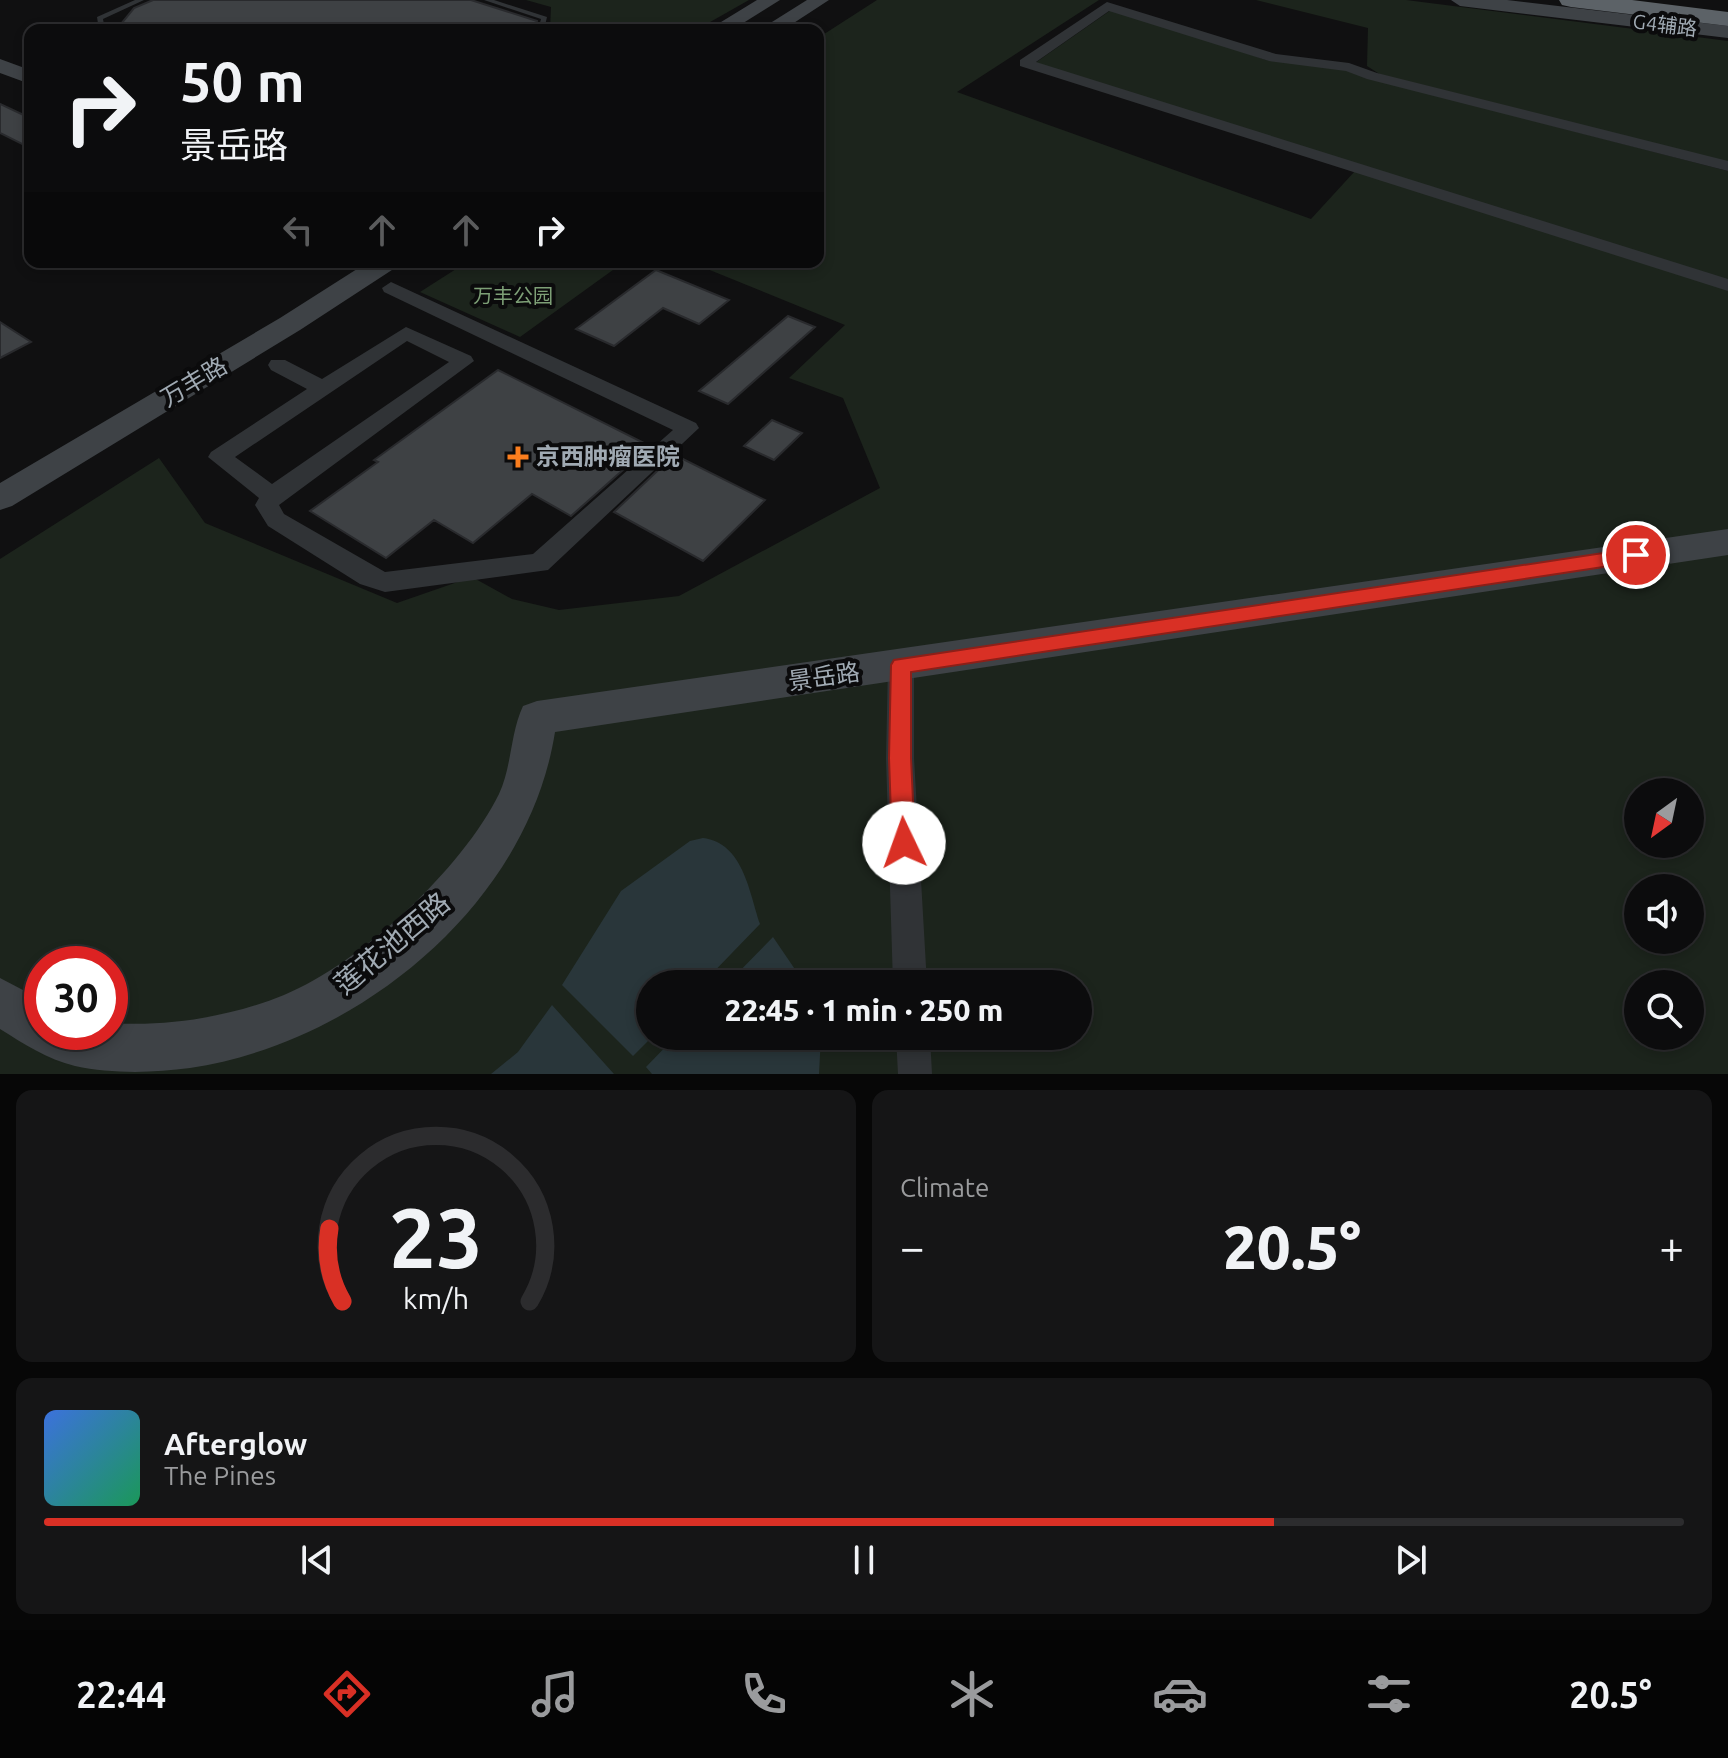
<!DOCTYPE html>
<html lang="en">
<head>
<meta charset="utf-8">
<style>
  body { margin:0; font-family:Ubuntu,"Noto Sans SC",sans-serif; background:#151516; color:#f1f3f6; height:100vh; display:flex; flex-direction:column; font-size:30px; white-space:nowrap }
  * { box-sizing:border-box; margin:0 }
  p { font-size:26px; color:#9a9b9d }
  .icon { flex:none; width:44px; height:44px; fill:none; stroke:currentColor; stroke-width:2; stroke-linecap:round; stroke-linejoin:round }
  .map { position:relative; height:1074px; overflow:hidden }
  .sheet { display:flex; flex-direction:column; gap:16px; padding:16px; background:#070707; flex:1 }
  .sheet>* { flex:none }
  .banner { position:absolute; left:24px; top:24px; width:800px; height:244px; border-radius:16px; box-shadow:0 4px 12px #0003,0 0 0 2px #2c2c2e; background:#0c0c0d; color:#f1f3f6; overflow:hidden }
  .needle { width:52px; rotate:213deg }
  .controls { position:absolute; left:1624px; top:778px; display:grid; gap:16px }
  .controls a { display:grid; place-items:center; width:80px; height:80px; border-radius:50%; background:#0c0c0d; box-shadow:0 4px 12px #0003,0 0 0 2px #2c2c2e; font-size:40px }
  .speed { position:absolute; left:24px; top:946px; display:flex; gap:16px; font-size:40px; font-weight:700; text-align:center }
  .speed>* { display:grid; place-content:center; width:104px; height:104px; border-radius:50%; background:#0c0c0d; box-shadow:0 4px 12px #0003,0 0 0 2px #2c2c2e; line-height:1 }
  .speed .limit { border:12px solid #d22; background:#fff; color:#111 }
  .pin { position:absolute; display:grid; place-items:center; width:68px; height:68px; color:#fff; margin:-34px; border:4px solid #fff; border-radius:50%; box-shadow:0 2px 8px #0007 }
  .me { position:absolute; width:88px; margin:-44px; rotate:357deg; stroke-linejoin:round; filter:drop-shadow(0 0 6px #0008) }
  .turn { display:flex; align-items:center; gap:28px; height:168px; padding:0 24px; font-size:36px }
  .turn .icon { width:104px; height:104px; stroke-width:2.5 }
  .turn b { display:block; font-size:56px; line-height:68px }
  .lanes { display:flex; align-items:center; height:76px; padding:0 24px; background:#0003; justify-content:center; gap:40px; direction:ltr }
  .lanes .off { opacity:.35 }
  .big { font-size:60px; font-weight:800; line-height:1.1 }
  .sheet .tile { flex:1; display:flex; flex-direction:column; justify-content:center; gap:12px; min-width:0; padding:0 28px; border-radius:16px; background:#151516 }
  .sheet .dial { align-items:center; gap:0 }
  .dial svg { height:208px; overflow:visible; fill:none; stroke:#2c2c2e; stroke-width:7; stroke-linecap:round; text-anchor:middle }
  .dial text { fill:#f1f3f6; stroke:none }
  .song { display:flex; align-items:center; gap:24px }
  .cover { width:96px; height:96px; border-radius:12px; background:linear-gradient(135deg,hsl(220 70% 55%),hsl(150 70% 35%)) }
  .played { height:8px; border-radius:4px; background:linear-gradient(90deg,#d93025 75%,#2c2c2e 75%) }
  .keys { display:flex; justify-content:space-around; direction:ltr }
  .heat { display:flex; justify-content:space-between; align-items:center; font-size:44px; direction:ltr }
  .sheet .tiles { flex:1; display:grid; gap:16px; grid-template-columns:1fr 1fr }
  .tile:last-child { grid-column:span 2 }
  .trip { position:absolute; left:636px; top:970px; width:456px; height:80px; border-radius:40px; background:#0c0c0d; box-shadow:0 4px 12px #0003,0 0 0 2px #2c2c2e; font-weight:800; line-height:80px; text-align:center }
  .dock { display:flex; height:128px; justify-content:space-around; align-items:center; background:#050505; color:#9a9b9d }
  .dock .icon { width:56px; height:56px }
  .dock .current { color:#d93025 }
  .dock b { font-size:36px; color:#f1f3f6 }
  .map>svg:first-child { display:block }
</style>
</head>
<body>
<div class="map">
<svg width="1728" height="1074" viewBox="0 0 1728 1074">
  <rect width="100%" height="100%" fill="#101011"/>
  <path fill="#1c241c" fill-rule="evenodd" d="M526,0h223l-53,30h-146l1,-23z
    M877,0h222l-142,92 354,127 44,-48 373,117v786h-1728v-515l159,-101 46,65 192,80 75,-26 40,22 47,11 120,-14 201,-108 -37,-90 -54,-20 56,-53 -155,-63h128v-224zM1638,792h52v52h-52zM1638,888h52v52h-52zM42,964h68v68h-68zM650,984h428v52h-428zM1638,984h52v52h-52z
    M1256,0h150l322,41v122l-347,-88 -14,-9 1,-38z
    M1111,10l72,21 83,29 80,10 30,10 352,91v109l-693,-217z
    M467,262h157l-104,75 -100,-45z"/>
  <path fill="#29363a" d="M703,838c40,5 46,53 57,86l-58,60h-52v52h3l-20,20 -71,-71 59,-94 69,-50z
    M773,937l32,47h-78z
    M552,1005l62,69h-123l27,-22z
    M676,1036h145l-2,38h-167l-6,-7z"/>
  <path fill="#3e4144" stroke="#292a2d" stroke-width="2" d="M153,0h318l66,21 -2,9h-419l18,-22z
    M0,104l30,14v30l-30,-15z
    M656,270l73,30 -30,24 -36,-16 -49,38 -38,-17z
    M788,316l27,11 -87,77 -29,-13z
    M0,322l31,20 -31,16z
    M498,370l152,76 -79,70 -39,-22 -59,49 -39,-23 -48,38 -76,-47 68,-49 -4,-2z
    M772,420l30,13 -28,27 -30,-14z
    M672,457h7l86,43 -62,61 -89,-49z"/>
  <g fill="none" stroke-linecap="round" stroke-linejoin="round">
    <path fill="#303336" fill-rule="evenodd" d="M135,0h9l-41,19 2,11h-6l-2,-13z
      M484,0h10l53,17 -3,13h-6l3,-11z"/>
    <path fill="#303336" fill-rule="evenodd" d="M1107,2l169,52 73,9 28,10 351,88v10l-361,-92 -21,-8 -77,-10 -160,-50 -73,51 692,217v12l-708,-225v-6z
      M391,282l305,141 3,5 -151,142 -163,22 -25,-8 -92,-58 -13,-21 4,-7 -51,-41 3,-5 96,-63 -36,-19 -3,-5 3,-5h14l37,19 84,-52 65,29 3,5 -195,144 5,9 101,58 148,-18 140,-124 -289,-138 -2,-4zM407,341l42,21 -177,122 -37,-27z
      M901,654l9,3 4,8v93l13,226h-34l-7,-226 2,-93 4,-8z
      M896,1036h34l2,38h-34z"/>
    <path fill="#3e4246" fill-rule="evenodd" d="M757,0h23l-48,30h-24z
      M807,0h22l-46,30h-24z
      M1451,0h56l221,26v12l-268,-32z
      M0,59l30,11v14l-30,-11z
      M368,262h31l-4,6 -95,62 -288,176 -12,4v-27l280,-165z
      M1728,529v26l-1173,177c-27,173 -197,311 -365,336 -37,5 -78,6 -115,-2 -28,-7 -51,-22 -75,-37v-51l42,22v32h68v-9c57,4 120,-6 174,-28 77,-32 178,-126 215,-201 13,-28 11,-60 24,-88l14,-5z"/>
    <path fill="#5c6267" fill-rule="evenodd" d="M1559,0h73l96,12v14l-157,-19 -9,-2z"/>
  </g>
  <path fill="#d93025" stroke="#8d1f18" stroke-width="2" d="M1636,548l9,7 -9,7 -725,110v86l4,85 -3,8 -8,3 -8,-3 -4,-8 -3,-85 2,-93 3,-5z"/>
  <path fill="#fb7e1e" stroke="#0b0b0c" stroke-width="3" d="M514 445h8v8h8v8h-8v8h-8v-8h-8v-8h8z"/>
  <g text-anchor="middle" stroke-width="8" stroke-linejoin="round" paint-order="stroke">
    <g font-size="20" fill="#a0aab3" stroke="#0b0b0c">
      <text transform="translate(1665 25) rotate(7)" y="7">G4辅路</text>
    </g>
    <g font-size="20" fill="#7d9f76" stroke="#0b0b0c">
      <text x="513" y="303">万丰公园</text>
    </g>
    <g font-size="24" fill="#a0aab3" stroke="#0b0b0c">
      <text transform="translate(194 382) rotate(-31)" y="8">万丰路</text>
      <text transform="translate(824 677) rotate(-8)" y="8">景岳路</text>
    </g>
    <g font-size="24" font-weight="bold" fill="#a0aab3" stroke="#0b0b0c" text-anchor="start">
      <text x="536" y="465">京西肿瘤医院</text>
    </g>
    <g font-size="28" fill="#a0aab3" stroke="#0b0b0c">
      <text transform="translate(392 943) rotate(-40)" y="10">莲花池西路</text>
    </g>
  </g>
</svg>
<div class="controls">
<a><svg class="needle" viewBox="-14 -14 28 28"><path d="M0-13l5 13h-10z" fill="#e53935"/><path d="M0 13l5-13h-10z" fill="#9a9b9d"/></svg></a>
<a><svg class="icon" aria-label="sound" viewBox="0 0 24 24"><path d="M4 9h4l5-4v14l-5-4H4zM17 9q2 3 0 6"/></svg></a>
<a><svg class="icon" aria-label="search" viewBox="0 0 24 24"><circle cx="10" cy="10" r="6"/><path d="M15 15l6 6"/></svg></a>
</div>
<div class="speed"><div class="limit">30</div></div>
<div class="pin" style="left:1636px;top:555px;background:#d93025"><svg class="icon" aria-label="arrive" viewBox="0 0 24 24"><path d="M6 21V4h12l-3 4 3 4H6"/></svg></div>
<svg class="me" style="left:904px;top:843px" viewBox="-20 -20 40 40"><circle r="19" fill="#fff"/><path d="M0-13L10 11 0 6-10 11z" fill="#d93025"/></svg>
<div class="trip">22:45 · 1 min · 250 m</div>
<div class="banner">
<div class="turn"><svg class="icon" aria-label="right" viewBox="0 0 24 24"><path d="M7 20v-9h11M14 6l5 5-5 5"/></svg><div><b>50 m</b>景岳路</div></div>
<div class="lanes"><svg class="icon off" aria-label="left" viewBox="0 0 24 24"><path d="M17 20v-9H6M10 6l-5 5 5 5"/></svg><svg class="icon off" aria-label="ahead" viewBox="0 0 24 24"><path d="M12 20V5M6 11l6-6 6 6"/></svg><svg class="icon off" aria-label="ahead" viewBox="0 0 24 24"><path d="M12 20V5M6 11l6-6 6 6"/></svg><svg class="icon" aria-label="right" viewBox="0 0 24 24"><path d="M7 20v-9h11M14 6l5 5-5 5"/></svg></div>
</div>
</div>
<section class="sheet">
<div class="tiles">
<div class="tile dial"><svg viewBox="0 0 100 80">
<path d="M14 69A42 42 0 1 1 86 69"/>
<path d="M14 69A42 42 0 0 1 9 41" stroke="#d93025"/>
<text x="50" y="56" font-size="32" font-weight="700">23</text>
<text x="50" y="72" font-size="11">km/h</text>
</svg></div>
<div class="tile"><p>Climate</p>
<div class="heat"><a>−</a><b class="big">20.5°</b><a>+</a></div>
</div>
<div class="tile">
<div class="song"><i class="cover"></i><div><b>Afterglow</b><p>The Pines</p></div></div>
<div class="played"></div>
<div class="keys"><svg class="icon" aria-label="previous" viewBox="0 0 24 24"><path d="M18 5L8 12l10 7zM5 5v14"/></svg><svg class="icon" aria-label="pause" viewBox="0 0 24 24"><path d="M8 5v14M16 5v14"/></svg><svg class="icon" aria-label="next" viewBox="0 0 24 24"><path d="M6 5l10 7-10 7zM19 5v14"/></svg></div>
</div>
</div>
</section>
<nav class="dock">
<b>22:44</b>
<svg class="icon current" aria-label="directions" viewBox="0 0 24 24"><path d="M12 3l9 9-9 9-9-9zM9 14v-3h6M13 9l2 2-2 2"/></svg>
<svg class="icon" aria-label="music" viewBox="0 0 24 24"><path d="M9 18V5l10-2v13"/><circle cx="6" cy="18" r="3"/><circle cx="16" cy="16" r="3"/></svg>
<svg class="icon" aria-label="phone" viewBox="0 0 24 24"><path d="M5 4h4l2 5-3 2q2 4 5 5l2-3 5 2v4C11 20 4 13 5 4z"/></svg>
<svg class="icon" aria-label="climate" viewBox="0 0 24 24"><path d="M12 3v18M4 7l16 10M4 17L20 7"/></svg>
<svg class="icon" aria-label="car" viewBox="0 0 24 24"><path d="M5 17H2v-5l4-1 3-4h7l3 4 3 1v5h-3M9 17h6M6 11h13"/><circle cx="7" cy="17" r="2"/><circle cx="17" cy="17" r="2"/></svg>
<svg class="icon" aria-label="filters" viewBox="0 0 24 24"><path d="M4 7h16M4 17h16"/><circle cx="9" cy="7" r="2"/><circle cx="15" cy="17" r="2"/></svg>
<b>20.5°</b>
</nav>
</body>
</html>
